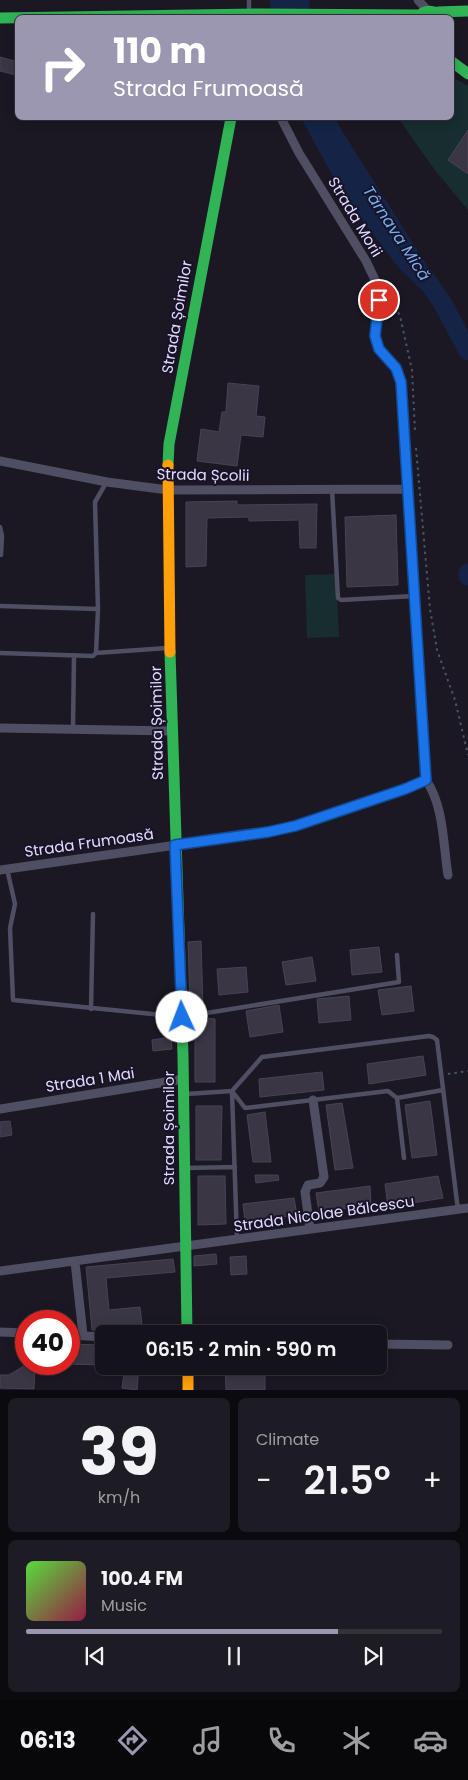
<!DOCTYPE html>
<html lang="en">
<head>
<meta charset="utf-8">
<style>
  body { margin:0; font-family:Poppins,sans-serif; background:#1d1b23; color:#f1f3f6; height:100vh; display:flex; flex-direction:column; font-size:19px; white-space:nowrap }
  * { box-sizing:border-box; margin:0 }
  p { font-size:16px; color:#9d9ea2 }
  .icon { flex:none; width:28px; height:28px; fill:none; stroke:currentColor; stroke-width:2; stroke-linecap:round; stroke-linejoin:round }
  .map { position:relative; height:1390px; overflow:hidden }
  .details { display:flex; flex-direction:column; gap:8px; padding:8px; background:#0b0a0e; flex:1 }
  .details>* { flex:none }
  .hud { position:absolute; left:15px; top:15px; width:439px; height:105px; border-radius:8px; box-shadow:0 2px 12px #0003,0 0 0 1px #333239; background:#9c97b0; color:#fff; overflow:hidden }
  .speed { position:absolute; left:15px; top:1310px; display:flex; gap:10px; font-size:25px; font-weight:700; text-align:center }
  .speed>* { display:grid; place-content:center; width:65px; height:65px; border-radius:50%; background:#14121a; box-shadow:0 2px 12px #0003,0 0 0 1px #333239; line-height:1 }
  .speed .limit { border:8px solid #d22; background:#fff; color:#111 }
  .pin { position:absolute; display:grid; place-items:center; width:42px; height:42px; color:#fff; margin:-21px; border:2px solid #fff; border-radius:50%; box-shadow:0 1px 5px #0007 }
  .me { position:absolute; width:55px; margin:-28px; rotate:358deg; stroke-linejoin:round; filter:drop-shadow(0 0 4px #0008) }
  .turn { display:flex; align-items:center; gap:18px; height:105px; padding:0 15px; font-size:22px }
  .turn .icon { width:65px; height:65px; stroke-width:2.5 }
  .turn b { display:block; font-size:35px; line-height:42px }
  .big { font-size:38px; font-weight:600; line-height:1.1 }
  .details .widget { flex:1; display:flex; flex-direction:column; justify-content:center; gap:8px; min-width:0; padding:0 18px; border-radius:8px; background:#1d1b23 }
  .details .dial { align-items:center; gap:0 }
  .dial b { font-size:65px; line-height:1 }
  .song { display:flex; align-items:center; gap:15px }
  .cover { width:60px; height:60px; border-radius:8px; background:linear-gradient(135deg,hsl(110 70% 55%),hsl(340 70% 35%)) }
  .played { height:5px; border-radius:2px; background:linear-gradient(90deg,#9c97b0 75%,#333239 75%) }
  .keys { display:flex; justify-content:space-around; direction:ltr }
  .heat { display:flex; justify-content:space-between; align-items:center; font-size:28px; direction:ltr }
  .details .tiles { flex:1; display:grid; gap:8px; grid-template-columns:1fr 1fr }
  .widget:last-child { grid-column:span 2 }
  .trip { position:absolute; left:95px; top:1325px; width:292px; height:50px; border-radius:8px; background:#14121a; box-shadow:0 2px 12px #0003,0 0 0 1px #333239; font-weight:600; line-height:50px; text-align:center }
  .tab-bar { display:flex; height:80px; justify-content:space-around; align-items:center; background:#08070a; color:#9d9ea2 }
  .tab-bar .icon { width:35px; height:35px }
  .tab-bar .on { color:#9c97b0 }
  .tab-bar b { font-size:22px; color:#f1f3f6 }
  .map>svg:first-child { display:block }
</style>
</head>
<body>
<div class="map">
<svg width="468" height="1390" viewBox="0 0 468 1390">
  <rect width="100%" height="100%" fill="#1b1823"/>
  <path fill="#172d2f" d="M451,76l17,10v124l-34,-41 -36,-51h53z
    M336,574l3,63 -32,1 -2,-63z"/>
  <path fill="#152446" d="M270,0h39l2,17h-40z
    M301,118h34l7,13 103,163 -14,5 -32,-31 -55,-72z"/>
  <g fill="none" stroke-linecap="round" stroke-linejoin="round">
    <path stroke="#152446" stroke-width="19" d="M424,276l19,28 25,47
      M468,573v3"/>
  </g>
  <path fill="#3a3644" stroke="#474356" d="M0,57l18,5 -2,13 -16,-4z
    M468,130v44l-20,-14z
    M228,383l31,3 -3,30 9,1 -2,20 -22,-2 -4,31 -40,-5 4,-32 18,3 3,-20h4z
    M237,501v4l80,-1 -1,44h-16l-1,-28 -50,1v-4l-42,1 -1,48 -20,1v-65z
    M396,515l2,70 -51,2 -2,-70z
    M201,941l2,68 -8,2v-6h-5l-2,-63z
    M379,947l3,25 -30,3 -2,-25z
    M312,957l4,24 -30,4 -4,-23z
    M246,967l2,25 -29,3 -2,-26z
    M411,986l3,25 -32,4 -4,-25z
    M349,996l2,24 -32,3 -2,-24z
    M279,1005l4,27 -33,5 -4,-26z
    M204,1018l11,1v63h-20v-63z
    M171,1037l1,12 -19,2 -1,-11z
    M423,1056l3,19 -57,9 -2,-20z
    M322,1072l2,18 -64,7 -1,-18z
    M430,1101l7,54 -25,3 -7,-53z
    M342,1103l11,65 -18,2 -9,-65z
    M196,1106h26l-1,54h-25z
    M265,1112l6,50h-18l-6,-47z
    M10,1121l2,14 -12,2v-15z
    M255,1175h23l1,5 -23,3z
    M198,1176h27l1,48 -28,1z
    M438,1176l5,22 -55,9 -3,-23z
    M370,1186l1,19 -52,7 -3,-19z
    M294,1198l3,17 -52,7 -2,-18z
    M216,1254l1,10 -23,2v-10z
    M246,1256l1,18 -16,1 -1,-18z
    M173,1259l2,13 -69,6 3,32 31,-3 2,18 -50,5 -6,-63z
    M69,1344l34,1 -1,20 -33,-1z
    M27,1364h8l-1,25 -34,-1v-13h9z
    M125,1366h14l-2,24 -15,-2z
    M225,1366h40v24h-39z"/>
  <g fill="none" stroke-linecap="round" stroke-linejoin="round">
    <path stroke="#4b5562" stroke-width="2" stroke-dasharray="2.5 4" stroke-linecap="butt" d="M389,295l11,21 12,54 3,61
      M416,448l14,161 7,41 18,50 13,55
      M448,1074l20,-3"/>
    <path stroke="#504e62" stroke-width="4.5" d="M249,10v-10
      M332,489l6,109 3,2 73,-4
      M0,527l2,9 -1,19
      M0,606l98,3
      M0,653l93,3 3,-3 2,-44 -3,-107 11,-19
      M96,653l71,-5
      M73,728l1,-73
      M7,869l8,35 -5,24 3,72 169,17 217,-35 -2,-27
      M91,1009l2,-95
      M232,1091l13,17 143,-17 9,7 7,60
      M232,1092l5,147
      M186,1094l46,-3 30,-34 167,-21 4,1 4,3 21,170
      M397,1098l46,-8
      M186,1168l49,-1"/>
    <path stroke="#504e62" stroke-width="9" d="M418,0l9,10
      M281,118l18,35 67,108 10,21 3,18 -4,37 4,12 17,19 5,14 25,398
      M0,461l107,21 61,8 240,-1
      M0,728l172,3
      M426,780c18,26 17,64 22,95
      M0,870l268,-38 49,-13 106,-37 3,-2
      M0,1109l184,-30
      M310,1229l-5,-37 3,-7 12,-2 4,-6 -11,-77
      M75,1262l8,73
      M0,1271l468,-63
      M0,1332l26,1
      M69,1335l35,2
      M379,1344l69,1"/>
    <path stroke="#30b455" stroke-width="11" d="M438,12l30,-1
      M0,18l258,-4 160,1
      M416,18c9,-9 18,-9 27,0
      M451,61l17,13
      M168,465l1,-21 62,-326
      M170,652l13,404 4,278"/>
    <path stroke="#ff9f0a" stroke-width="11" d="M168,465l2,187
      M188,1366v24"/>
  </g>
  <g fill="none" stroke-linecap="round" stroke-linejoin="round">
    <g stroke="#114b97" stroke-width="12">
      <path id="route" d="M182,1017l-7,-172 93,-13 27,-6 110,-37 21,-9 -25,-398 -5,-14 -17,-19 -4,-13 4,-36"/>
    </g>
    <use href="#route" stroke="#1a73e8" stroke-width="9"/>
  </g>
  <g text-anchor="middle" stroke-width="4" stroke-linejoin="round" paint-order="stroke">
    <g font-size="15" fill="#e2dcfc" stroke="#181328">
      <text transform="translate(355 217) rotate(59)" y="5">Strada Morii</text>
      <text transform="translate(177 317) rotate(-80)" y="5">Strada Șoimilor</text>
      <text transform="translate(203 475) rotate(1)" y="5">Strada Școlii</text>
      <text transform="translate(157 723) rotate(-91)" y="5">Strada Șoimilor</text>
      <text transform="translate(89 843) rotate(-8)" y="5">Strada Frumoasă</text>
      <text transform="translate(90 1080) rotate(-9)" y="5">Strada 1 Mai</text>
      <text transform="translate(169 1128) rotate(-90)" y="5">Strada Șoimilor</text>
      <text transform="translate(324 1214) rotate(-8)" y="5">Strada Nicolae Bălcescu</text>
    </g>
    <g font-size="16" font-style="italic" fill="#74aff2" stroke="#181328">
      <text transform="translate(397 233) rotate(57)" y="6">Târnava Mică</text>
    </g>
  </g>
</svg>
<div class="speed"><div class="limit">40</div></div>
<div class="pin" style="left:379px;top:300px;background:#d93025"><svg class="icon" aria-label="arrive" viewBox="0 0 24 24"><path d="M6 21V4h12l-3 4 3 4H6"/></svg></div>
<svg class="me" style="left:182px;top:1017px" viewBox="-20 -20 40 40"><circle r="19" fill="#fff"/><path d="M0-13L10 11 0 6-10 11z" fill="#1a73e8"/></svg>
<div class="trip">06:15 · 2 min · 590 m</div>
<div class="hud">
<div class="turn"><svg class="icon" aria-label="right" viewBox="0 0 24 24"><path d="M7 20v-9h11M14 6l5 5-5 5"/></svg><div><b>110 m</b>Strada Frumoasă</div></div>
</div>
</div>
<section class="details">
<div class="tiles">
<div class="widget dial"><b>39</b><p>km/h</p></div>
<div class="widget"><p>Climate</p>
<div class="heat"><a>−</a><b class="big">21.5°</b><a>+</a></div>
</div>
<div class="widget">
<div class="song"><i class="cover"></i><div><b>100.4 FM</b><p>Music</p></div></div>
<div class="played"></div>
<div class="keys"><svg class="icon" aria-label="previous" viewBox="0 0 24 24"><path d="M18 5L8 12l10 7zM5 5v14"/></svg><svg class="icon" aria-label="pause" viewBox="0 0 24 24"><path d="M8 5v14M16 5v14"/></svg><svg class="icon" aria-label="next" viewBox="0 0 24 24"><path d="M6 5l10 7-10 7zM19 5v14"/></svg></div>
</div>
</div>
</section>
<nav class="tab-bar">
<b>06:13</b>
<svg class="icon on" aria-label="directions" viewBox="0 0 24 24"><path d="M12 3l9 9-9 9-9-9zM9 14v-3h6M13 9l2 2-2 2"/></svg>
<svg class="icon" aria-label="music" viewBox="0 0 24 24"><path d="M9 18V5l10-2v13"/><circle cx="6" cy="18" r="3"/><circle cx="16" cy="16" r="3"/></svg>
<svg class="icon" aria-label="phone" viewBox="0 0 24 24"><path d="M5 4h4l2 5-3 2q2 4 5 5l2-3 5 2v4C11 20 4 13 5 4z"/></svg>
<svg class="icon" aria-label="climate" viewBox="0 0 24 24"><path d="M12 3v18M4 7l16 10M4 17L20 7"/></svg>
<svg class="icon" aria-label="car" viewBox="0 0 24 24"><path d="M5 17H2v-5l4-1 3-4h7l3 4 3 1v5h-3M9 17h6M6 11h13"/><circle cx="7" cy="17" r="2"/><circle cx="17" cy="17" r="2"/></svg>
</nav>
</body>
</html>
